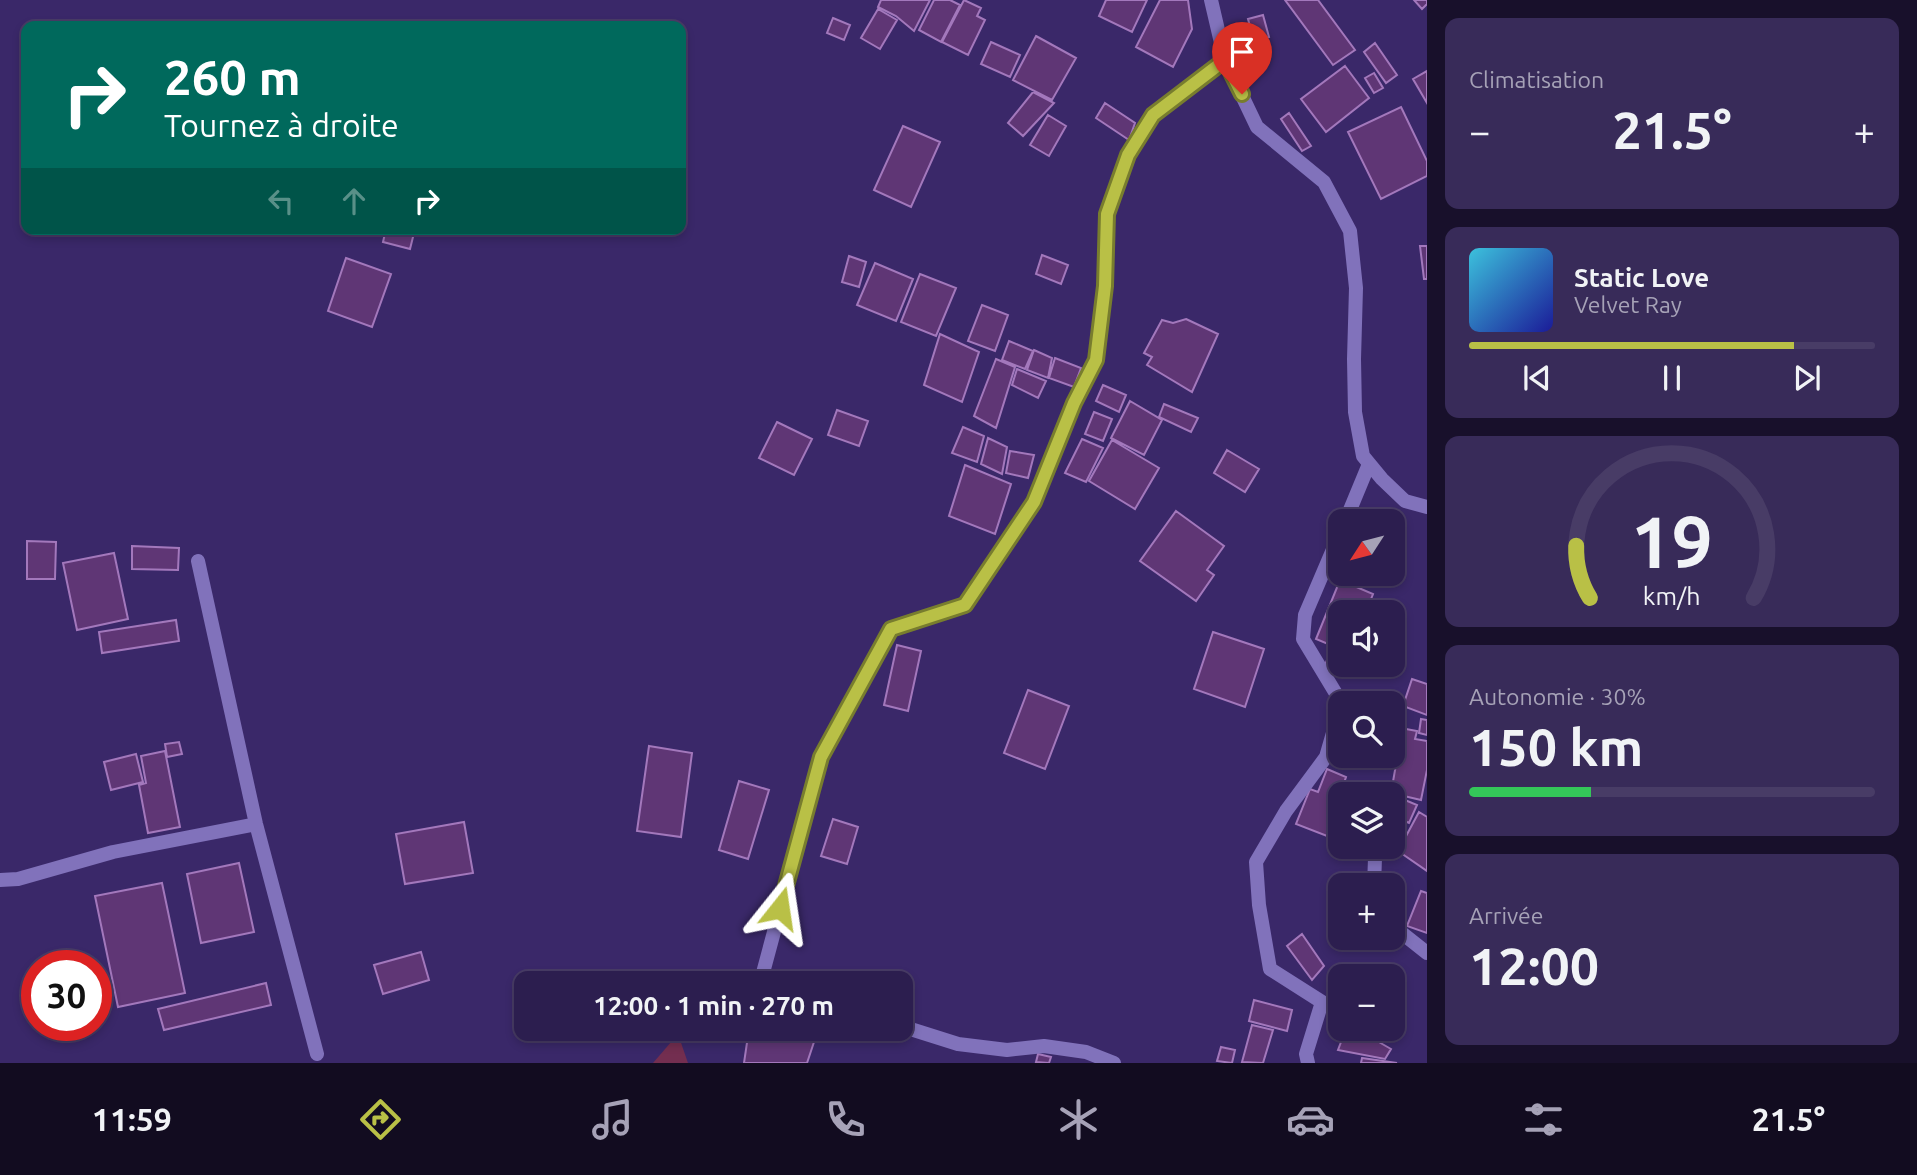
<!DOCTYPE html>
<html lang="fr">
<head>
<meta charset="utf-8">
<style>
  body { margin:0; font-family:Ubuntu,sans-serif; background:#382b59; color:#f1f3f6; height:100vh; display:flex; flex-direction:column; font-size:26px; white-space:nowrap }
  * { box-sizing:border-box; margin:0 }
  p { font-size:23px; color:#a6a2b7 }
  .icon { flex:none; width:38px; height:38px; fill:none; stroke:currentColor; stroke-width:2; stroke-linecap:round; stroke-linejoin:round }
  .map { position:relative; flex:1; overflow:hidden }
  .drawer { display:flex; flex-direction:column; gap:18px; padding:18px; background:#18102b; width:490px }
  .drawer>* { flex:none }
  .hud { position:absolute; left:21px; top:21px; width:665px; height:214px; border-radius:14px; box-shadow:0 4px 10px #0003,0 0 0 2px #483c66; background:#00695c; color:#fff; overflow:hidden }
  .needle { width:46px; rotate:234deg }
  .controls { position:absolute; left:1328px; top:509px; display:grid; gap:14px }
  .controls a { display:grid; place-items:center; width:77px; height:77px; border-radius:14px; background:#2c1e4f; box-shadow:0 4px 10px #0003,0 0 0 2px #483c66; font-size:35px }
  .speed { position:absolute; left:21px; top:950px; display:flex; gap:14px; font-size:35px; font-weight:700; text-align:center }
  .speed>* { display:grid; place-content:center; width:91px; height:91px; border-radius:50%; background:#2c1e4f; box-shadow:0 4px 10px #0003,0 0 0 2px #483c66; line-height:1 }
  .speed .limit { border:10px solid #d22; background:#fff; color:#111 }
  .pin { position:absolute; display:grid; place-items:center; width:60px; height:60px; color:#fff; margin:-72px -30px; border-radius:50% 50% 50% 0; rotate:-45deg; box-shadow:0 0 7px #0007 }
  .pin .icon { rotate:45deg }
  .me { position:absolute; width:77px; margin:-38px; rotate:15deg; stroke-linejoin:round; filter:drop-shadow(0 0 5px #0008) }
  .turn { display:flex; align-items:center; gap:24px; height:147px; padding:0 28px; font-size:32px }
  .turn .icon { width:91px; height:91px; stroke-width:2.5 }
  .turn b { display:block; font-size:49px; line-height:60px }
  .lanes { display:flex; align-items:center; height:66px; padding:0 28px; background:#0003; justify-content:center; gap:35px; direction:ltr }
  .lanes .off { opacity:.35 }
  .big { font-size:52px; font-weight:700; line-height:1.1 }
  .drawer .widget { flex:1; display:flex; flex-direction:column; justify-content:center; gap:10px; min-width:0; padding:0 24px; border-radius:14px; background:#382b59 }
  .drawer .dial { align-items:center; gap:0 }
  .dial svg { height:182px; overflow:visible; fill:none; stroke:#483c66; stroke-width:7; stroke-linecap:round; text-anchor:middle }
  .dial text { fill:#f1f3f6; stroke:none }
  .song { display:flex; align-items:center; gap:21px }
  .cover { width:84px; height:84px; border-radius:10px; background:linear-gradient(135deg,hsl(190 70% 55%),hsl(240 70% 35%)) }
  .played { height:7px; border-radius:4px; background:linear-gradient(90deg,#b9c046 80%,#483c66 80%) }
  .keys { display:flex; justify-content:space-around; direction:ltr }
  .heat { display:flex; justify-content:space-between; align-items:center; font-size:38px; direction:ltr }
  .charge { height:10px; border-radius:5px; background:linear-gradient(90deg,#34c759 30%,#483c66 0) }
  .trip { position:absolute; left:514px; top:971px; width:399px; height:70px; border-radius:14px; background:#2c1e4f; box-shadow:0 4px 10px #0003,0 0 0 2px #483c66; font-weight:700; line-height:70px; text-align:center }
  .tabs { display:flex; height:112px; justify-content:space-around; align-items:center; background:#120c20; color:#a6a2b7 }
  .tabs .icon { width:49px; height:49px }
  .tabs .on { color:#b9c046 }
  .tabs b { font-size:32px; color:#f1f3f6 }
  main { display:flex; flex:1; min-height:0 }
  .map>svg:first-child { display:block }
</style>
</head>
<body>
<main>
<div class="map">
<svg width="1427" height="1063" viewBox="0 0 1427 1063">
  <rect width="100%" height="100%" fill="#3a2869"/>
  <path fill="#732e50" d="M678,1034l10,29h-35z"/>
  <path fill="#5f3675" stroke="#a378bc" stroke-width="2" d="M881,0h49l-16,31 -18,-15 -18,-9z
    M934,0h16l10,5 -19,37 -22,-12z
    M964,0l17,8 -4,8 8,4 -17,35 -26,-13z
    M1106,0h41l-15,32 -33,-16z
    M1160,0h28l4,29 -19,38 -37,-20z
    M1285,0h33l37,50 -22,15z
    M1414,0h13v4l-5,5z
    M878,9l19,11 -17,29 -19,-11z
    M1263,15l6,22 -15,4 -6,-22z
    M833,18l17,7 -6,15 -17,-7z
    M1036,36l40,22 -24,42 -39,-20z
    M991,42l29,13 -10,22 -29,-13z
    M1375,43l22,32 -11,8 -22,-31z
    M1345,66l24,32 -43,34 -25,-33z
    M1427,71v32l-14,-24z
    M1374,73l9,15 -9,5 -9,-15z
    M1033,92l21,11 -31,33 -15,-13z
    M1105,103l30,20 -6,17 -33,-22z
    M1401,107l26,54v15l-46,23 -33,-67z
    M1289,113l22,33 -9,5 -21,-32z
    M1048,115l18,11 -17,30 -19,-11z
    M903,126l37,16 -29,65 -37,-17z
    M386,229h29l-5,20 -27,-7z
    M1420,246h7v33h-3z
    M1042,255l26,10 -7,19 -25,-10z
    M849,256l17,6 -7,25 -17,-5z
    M346,258l45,16 -19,53 -44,-16z
    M875,263l38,16 -17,42 -39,-16z
    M920,274l36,14 -20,48 -35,-14z
    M982,305l26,10 -13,36 -27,-10z
    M1186,319l32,15 -26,58 -45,-27 5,-8 -8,-4 18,-33 11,3z
    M940,334l39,18 -17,50 -38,-17z
    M1009,341l24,10 -8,18 -23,-9z
    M1034,350l18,8 -4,20 -21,-8z
    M1055,358l26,10 -7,19 -25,-9z
    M996,359l19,8 -19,61 -22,-12z
    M1017,369l29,12 -8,17 -26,-13z
    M1103,385l23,10 -7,17 -23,-11z
    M1130,401l32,19 -18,35 -33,-17z
    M1164,404l34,14 -7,14 -32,-15z
    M837,410l31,11 -9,25 -31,-11z
    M1094,412l18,7 -9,22 -18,-7z
    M777,422l35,17 -18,36 -35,-17z
    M963,427l21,9 -7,26 -25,-9z
    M988,438l19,9 -5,27 -21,-10z
    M1082,439l21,9 -17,34 -21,-9z
    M1112,440l47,28 -24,41 -46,-28z
    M1227,450l32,19 -14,23 -31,-19z
    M1010,451l24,4 -6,23 -22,-5z
    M965,465l46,19 -16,50 -46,-18z
    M1176,511l48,35 -17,24 7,5 -18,26 -56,-40z
    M27,541l29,1 -1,37h-28z
    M132,546l47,2 -1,22 -46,-1z
    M114,553l14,66 -51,11 -14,-67z
    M1340,580l33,14 -7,18h-26v37l-24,-10z
    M176,620l3,21 -77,12 -3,-21z
    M1213,632l51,17 -19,58 -51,-18z
    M897,645l24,6 -13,60 -24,-6z
    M1330,651l10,3v11h2l-2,8 -16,-4z
    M1412,679l15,5v31l-24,-9z
    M1028,690l41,16 -24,63 -41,-16z
    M1421,719l6,1v15l-8,-2z
    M1406,729l11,2 -2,8 12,2v29l-6,30 -30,-7 10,-57 4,1z
    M179,742l3,12 -15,3 -2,-13z
    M649,746l43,7 -11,84 -44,-6z
    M165,751l15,76 -32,6 -9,-48 7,-2 -5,-27z
    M136,754l7,28 -32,8 -7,-28z
    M1327,769l19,8 -2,6 17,6 -3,5h-18v47l-44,-17 14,-35 8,3z
    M739,781l30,9 -21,69 -29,-9z
    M1373,786l20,8h-24z
    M1393,795l24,10 -8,18 -16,-7z
    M1419,812l8,5v54l-29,-20z
    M833,819l25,8 -11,37 -26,-8z
    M464,822l9,51 -68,11 -9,-50z
    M239,863l15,69 -53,11 -14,-69z
    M162,883l23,110 -67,14 -23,-111z
    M1421,891l6,2v40l-20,-7z
    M1302,934l22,32 -12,14 -25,-34z
    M421,952l8,28 -46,14 -9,-29z
    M266,983l5,22 -107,25 -6,-21z
    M1254,1000l38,10 -5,21 -38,-10z
    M1252,1025l21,5 -10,33 -21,-1z
    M749,1029h9l56,13 -7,21h-63z
    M1346,1029h10l35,20 -6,10 -47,-9z
    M1221,1047l14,3 -3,13 -15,-2z
    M1038,1054l13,3 -2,6 -13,-1z
    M1362,1058l35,5h-36z"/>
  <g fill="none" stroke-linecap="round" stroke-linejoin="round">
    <path stroke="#8172bb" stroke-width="14" d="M1211,0l14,60 32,67 67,55 26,49 6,57 -2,71 1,53 8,44 19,23 23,22 22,6
      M1345,522l24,-58
      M198,561l58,263 61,230
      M0,880l18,-1 95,-27 143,-28
      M1374,886l1,-28 3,-11
      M1393,926l34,27
      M760,984l61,-227 70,-128 74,-24 69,-103 40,-99 22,-43 9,-74 2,-72 20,-59 26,-40 72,-55
      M901,1026l57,18 49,6 37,-4 42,6 28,11
      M1308,1063l-2,-9 16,-52 -52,-33 -11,-64 -3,-43 30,-51 40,-54 9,-31 3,-29 -35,-58 2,-24 35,-82"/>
  </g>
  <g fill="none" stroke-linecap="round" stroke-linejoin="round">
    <g stroke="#787d2e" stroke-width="18">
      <path id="route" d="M780,908l41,-151 70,-128 74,-24 69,-103 40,-99 22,-43 9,-74 2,-72 21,-59 25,-40 72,-55 17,34"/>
    </g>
    <use href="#route" stroke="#b9c046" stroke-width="12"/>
  </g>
</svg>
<div class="controls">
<a><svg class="needle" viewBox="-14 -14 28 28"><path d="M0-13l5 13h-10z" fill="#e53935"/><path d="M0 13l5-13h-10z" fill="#a6a2b7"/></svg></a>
<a><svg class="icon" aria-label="sound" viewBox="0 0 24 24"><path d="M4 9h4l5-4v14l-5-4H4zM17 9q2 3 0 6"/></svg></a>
<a><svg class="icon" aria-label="search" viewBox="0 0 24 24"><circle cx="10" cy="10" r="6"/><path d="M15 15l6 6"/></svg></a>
<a><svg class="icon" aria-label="layers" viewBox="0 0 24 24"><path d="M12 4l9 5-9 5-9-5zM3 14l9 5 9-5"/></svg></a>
<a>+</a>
<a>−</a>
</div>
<div class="speed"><div class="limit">30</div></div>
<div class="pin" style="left:1242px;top:94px;background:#d93025"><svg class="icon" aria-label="arrive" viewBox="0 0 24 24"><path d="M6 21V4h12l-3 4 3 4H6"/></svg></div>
<svg class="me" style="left:780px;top:908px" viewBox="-20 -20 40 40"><path d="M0-17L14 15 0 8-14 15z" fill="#b9c046" stroke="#fff" stroke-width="4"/></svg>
<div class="trip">12:00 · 1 min · 270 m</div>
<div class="hud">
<div class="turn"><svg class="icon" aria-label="right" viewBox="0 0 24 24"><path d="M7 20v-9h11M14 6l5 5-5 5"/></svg><div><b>260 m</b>Tournez à droite</div></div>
<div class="lanes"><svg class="icon off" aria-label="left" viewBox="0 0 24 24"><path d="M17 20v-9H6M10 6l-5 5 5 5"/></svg><svg class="icon off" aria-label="ahead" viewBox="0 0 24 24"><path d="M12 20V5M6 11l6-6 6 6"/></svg><svg class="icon" aria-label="right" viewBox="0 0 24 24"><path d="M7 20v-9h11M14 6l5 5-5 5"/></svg></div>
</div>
</div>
<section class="drawer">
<div class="widget"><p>Climatisation</p>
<div class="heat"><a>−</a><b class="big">21.5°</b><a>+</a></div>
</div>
<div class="widget">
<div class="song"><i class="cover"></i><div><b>Static Love</b><p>Velvet Ray</p></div></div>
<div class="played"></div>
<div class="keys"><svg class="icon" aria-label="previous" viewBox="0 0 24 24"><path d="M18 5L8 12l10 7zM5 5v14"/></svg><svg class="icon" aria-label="pause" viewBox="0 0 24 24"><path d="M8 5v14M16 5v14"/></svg><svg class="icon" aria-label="next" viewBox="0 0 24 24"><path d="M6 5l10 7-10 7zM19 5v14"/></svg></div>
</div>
<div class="widget dial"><svg viewBox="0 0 100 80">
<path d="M14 69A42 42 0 1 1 86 69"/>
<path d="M14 69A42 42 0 0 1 8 46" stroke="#b9c046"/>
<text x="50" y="56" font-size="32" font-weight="700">19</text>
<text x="50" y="72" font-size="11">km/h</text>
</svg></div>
<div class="widget"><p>Autonomie · 30%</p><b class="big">150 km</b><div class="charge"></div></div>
<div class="widget"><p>Arrivée</p><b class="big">12:00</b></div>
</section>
</main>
<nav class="tabs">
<b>11:59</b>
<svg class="icon on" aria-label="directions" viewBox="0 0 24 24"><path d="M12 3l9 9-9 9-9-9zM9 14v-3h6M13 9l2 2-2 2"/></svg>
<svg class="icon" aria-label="music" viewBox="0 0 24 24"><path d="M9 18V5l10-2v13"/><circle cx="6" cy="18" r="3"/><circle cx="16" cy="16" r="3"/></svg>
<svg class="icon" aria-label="phone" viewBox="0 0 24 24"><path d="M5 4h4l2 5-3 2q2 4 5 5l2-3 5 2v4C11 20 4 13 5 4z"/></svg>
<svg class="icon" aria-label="climate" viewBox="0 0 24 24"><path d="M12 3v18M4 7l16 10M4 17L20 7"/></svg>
<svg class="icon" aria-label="car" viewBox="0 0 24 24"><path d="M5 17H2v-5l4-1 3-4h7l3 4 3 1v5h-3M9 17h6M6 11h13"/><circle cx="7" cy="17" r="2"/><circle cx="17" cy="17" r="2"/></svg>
<svg class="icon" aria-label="filters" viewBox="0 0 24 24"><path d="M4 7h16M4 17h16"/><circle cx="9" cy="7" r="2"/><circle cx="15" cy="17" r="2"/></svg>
<b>21.5°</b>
</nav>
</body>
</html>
